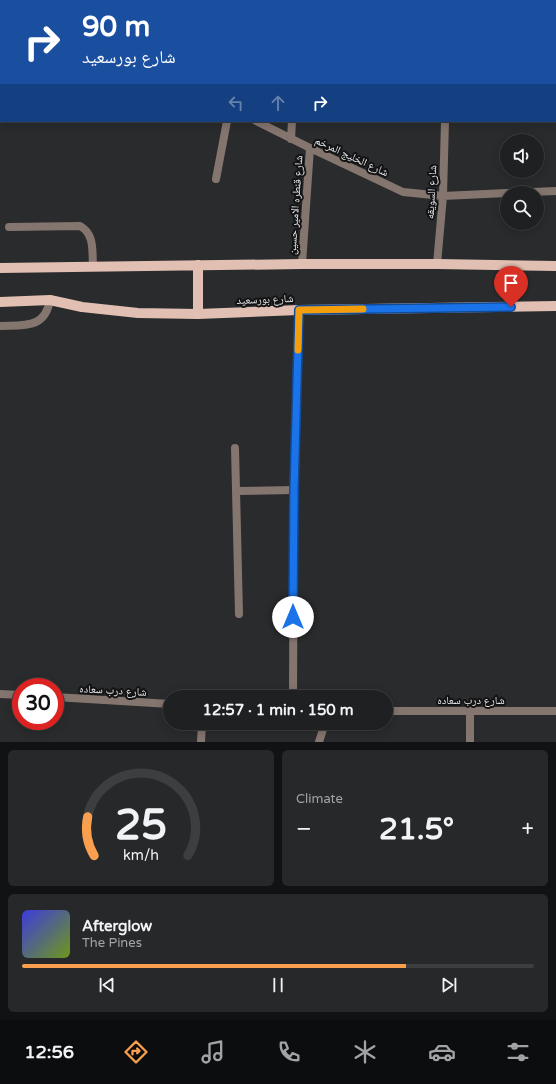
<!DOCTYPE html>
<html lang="en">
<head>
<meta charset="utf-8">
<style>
  body { margin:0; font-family:"Varela Round","Noto Naskh Arabic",sans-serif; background:#27282a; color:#f1f3f6; height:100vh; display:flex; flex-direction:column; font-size:15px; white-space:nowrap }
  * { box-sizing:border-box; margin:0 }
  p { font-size:13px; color:#a1a3a5 }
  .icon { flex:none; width:22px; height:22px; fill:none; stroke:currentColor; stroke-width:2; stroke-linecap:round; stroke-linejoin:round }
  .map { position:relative; height:742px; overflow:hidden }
  .side { display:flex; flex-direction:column; gap:8px; padding:8px; background:#111213; flex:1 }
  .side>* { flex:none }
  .banner { position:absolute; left:0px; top:0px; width:556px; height:122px; box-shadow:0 2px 10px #0003,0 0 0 1px #3c3e40; background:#1a4fa0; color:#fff; overflow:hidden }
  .fabs { position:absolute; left:500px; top:134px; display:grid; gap:8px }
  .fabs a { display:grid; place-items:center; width:44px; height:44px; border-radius:50%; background:#1f2022; box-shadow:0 2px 10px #0003,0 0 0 1px #3c3e40; font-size:20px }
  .speed { position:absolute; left:12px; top:678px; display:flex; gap:8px; font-size:20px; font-weight:700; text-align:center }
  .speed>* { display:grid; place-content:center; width:52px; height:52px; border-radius:50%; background:#1f2022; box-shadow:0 2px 10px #0003,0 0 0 1px #3c3e40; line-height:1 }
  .speed .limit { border:6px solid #d22; background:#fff; color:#111 }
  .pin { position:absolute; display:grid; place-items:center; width:34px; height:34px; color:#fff; margin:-41px -17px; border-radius:50% 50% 50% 0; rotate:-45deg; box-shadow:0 0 4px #0007 }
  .pin .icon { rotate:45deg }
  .me { position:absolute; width:44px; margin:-22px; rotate:0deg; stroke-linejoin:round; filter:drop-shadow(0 0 3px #0008) }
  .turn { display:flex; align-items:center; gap:14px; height:84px; padding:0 16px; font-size:18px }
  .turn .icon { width:52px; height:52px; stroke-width:2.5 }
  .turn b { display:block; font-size:28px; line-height:34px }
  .lanes { display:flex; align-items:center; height:38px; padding:0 16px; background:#0003; justify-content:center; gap:20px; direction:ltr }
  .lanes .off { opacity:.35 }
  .big { font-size:30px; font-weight:800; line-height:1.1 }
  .side .card { flex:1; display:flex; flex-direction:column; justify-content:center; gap:6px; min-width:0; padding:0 14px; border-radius:6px; background:#27282a }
  .side .dial { align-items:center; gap:0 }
  .dial svg { height:104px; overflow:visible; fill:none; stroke:#3c3e40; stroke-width:7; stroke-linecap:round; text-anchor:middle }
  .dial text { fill:#f1f3f6; stroke:none }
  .song { display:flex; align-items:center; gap:12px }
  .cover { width:48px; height:48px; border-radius:6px; background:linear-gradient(135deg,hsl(240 70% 55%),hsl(80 70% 35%)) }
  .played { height:4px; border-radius:2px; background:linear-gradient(90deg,#f99f4d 75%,#3c3e40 75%) }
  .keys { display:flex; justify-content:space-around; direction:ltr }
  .heat { display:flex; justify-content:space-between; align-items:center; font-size:22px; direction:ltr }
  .side .tiles { flex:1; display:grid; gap:8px; grid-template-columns:1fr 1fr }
  .card:last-child { grid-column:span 2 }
  .trip { position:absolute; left:163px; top:690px; width:230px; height:40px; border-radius:20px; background:#1f2022; box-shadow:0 2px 10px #0003,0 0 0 1px #3c3e40; font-weight:800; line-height:40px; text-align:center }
  .tabs { display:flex; height:64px; justify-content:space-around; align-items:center; background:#0c0d0e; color:#a1a3a5 }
  .tabs .icon { width:28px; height:28px }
  .tabs .active { color:#f99f4d }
  .tabs b { font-size:18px; color:#f1f3f6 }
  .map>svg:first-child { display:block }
</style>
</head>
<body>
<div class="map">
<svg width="556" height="742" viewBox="0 0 556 742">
  <rect width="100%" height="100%" fill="#292b2d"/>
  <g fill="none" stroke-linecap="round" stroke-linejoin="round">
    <path stroke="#85756f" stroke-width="8" d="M9,227l71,-1c15,8 12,26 13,40
      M0,326c24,-1 45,3 50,-26
      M235,448l4,166
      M236,491l58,-1"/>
    <path stroke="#85756f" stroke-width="8" d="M40,0v1
      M548,0h8
      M160,1v-1
      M297,1v-1
      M458,1v-1
      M511,1l3,-1
      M0,82h1
      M555,104h1
      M256,121l54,27 93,44 40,4 64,-3
      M291,139l1,-18
      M216,179l11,-58
      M507,193l49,-2
      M302,264l8,-116
      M437,264l6,-68 2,-75
      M0,694l21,1
      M55,697l115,7
      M293,697l1,-207 5,-180
      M386,711h170
      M470,711v31
      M201,742l1,-19
      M319,742l6,-19"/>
    <path stroke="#e1bfb2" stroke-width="10" d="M198,265v49
      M0,268l302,-4h135l119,2
      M0,302l50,-2 32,7 56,6 60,1 101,-4 257,-4"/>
  </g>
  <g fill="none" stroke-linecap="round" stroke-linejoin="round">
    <g stroke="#114b97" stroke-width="10">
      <path id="route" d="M293,617l1,-127 5,-180 212,-3"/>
    </g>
    <use href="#route" stroke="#1a73e8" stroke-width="7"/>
    <path stroke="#f59e0b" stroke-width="7" d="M298,350l1,-40 64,-1"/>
  </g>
  <g text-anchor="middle" stroke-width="4" stroke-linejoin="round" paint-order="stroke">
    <g font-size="11" fill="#e9eaec" stroke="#131314">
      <text transform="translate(352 156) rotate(25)" y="4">شارع الخليج المرخم</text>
      <text transform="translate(431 192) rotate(-87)" y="4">شارع السويقه</text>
      <text transform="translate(295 205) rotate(-86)" y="4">شارع قنطره الامير حسين</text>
      <text transform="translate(265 299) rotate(-2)" y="4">شارع بورسعيد</text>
      <text transform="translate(113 690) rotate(3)" y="4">شارع درب سعاده</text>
      <text x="471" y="704">شارع درب سعاده</text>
    </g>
  </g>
</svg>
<div class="fabs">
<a><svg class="icon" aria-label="sound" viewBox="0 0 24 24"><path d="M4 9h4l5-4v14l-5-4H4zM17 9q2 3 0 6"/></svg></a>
<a><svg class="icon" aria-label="search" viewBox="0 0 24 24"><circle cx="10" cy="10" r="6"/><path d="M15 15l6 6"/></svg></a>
</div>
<div class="speed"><div class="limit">30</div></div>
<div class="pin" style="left:511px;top:307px;background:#d93025"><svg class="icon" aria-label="arrive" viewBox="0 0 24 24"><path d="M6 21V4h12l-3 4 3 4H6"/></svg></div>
<svg class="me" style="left:293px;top:617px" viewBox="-20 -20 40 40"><circle r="19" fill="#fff"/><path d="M0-13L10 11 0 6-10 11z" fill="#1a73e8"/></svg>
<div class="trip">12:57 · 1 min · 150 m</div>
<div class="banner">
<div class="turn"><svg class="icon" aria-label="right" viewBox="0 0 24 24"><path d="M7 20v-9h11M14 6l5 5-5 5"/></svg><div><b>90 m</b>شارع بورسعيد</div></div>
<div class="lanes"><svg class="icon off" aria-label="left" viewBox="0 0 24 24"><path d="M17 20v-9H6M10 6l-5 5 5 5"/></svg><svg class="icon off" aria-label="ahead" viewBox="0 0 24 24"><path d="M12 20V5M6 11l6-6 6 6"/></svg><svg class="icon" aria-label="right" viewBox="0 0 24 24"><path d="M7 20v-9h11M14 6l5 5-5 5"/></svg></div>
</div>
</div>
<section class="side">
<div class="tiles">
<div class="card dial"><svg viewBox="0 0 100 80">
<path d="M14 69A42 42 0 1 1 86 69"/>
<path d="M14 69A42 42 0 0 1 9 39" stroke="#f99f4d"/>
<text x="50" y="56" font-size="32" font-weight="700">25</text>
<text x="50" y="72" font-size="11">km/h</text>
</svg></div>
<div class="card"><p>Climate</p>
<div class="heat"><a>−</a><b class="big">21.5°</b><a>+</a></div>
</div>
<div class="card">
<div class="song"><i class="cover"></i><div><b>Afterglow</b><p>The Pines</p></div></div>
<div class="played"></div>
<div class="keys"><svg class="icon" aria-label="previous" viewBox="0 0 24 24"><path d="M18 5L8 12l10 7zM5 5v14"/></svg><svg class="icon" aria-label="pause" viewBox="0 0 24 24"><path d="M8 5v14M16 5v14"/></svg><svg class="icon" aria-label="next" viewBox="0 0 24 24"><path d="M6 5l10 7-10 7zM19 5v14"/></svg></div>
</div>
</div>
</section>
<nav class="tabs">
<b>12:56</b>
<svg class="icon active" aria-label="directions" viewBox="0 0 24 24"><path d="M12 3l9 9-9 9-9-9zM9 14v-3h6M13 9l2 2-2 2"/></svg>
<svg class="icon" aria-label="music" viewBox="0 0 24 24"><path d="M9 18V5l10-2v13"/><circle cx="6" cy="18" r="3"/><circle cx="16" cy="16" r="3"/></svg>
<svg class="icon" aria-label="phone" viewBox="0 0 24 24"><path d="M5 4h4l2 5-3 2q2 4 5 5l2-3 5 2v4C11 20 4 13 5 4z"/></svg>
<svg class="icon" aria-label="climate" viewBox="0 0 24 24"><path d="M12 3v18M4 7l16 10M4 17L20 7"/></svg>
<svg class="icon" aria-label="car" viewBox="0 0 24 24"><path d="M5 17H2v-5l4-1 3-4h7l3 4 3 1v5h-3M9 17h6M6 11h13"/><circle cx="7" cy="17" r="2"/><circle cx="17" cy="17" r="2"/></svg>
<svg class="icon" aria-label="filters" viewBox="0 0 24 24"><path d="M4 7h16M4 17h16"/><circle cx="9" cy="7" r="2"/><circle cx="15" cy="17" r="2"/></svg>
</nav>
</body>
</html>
